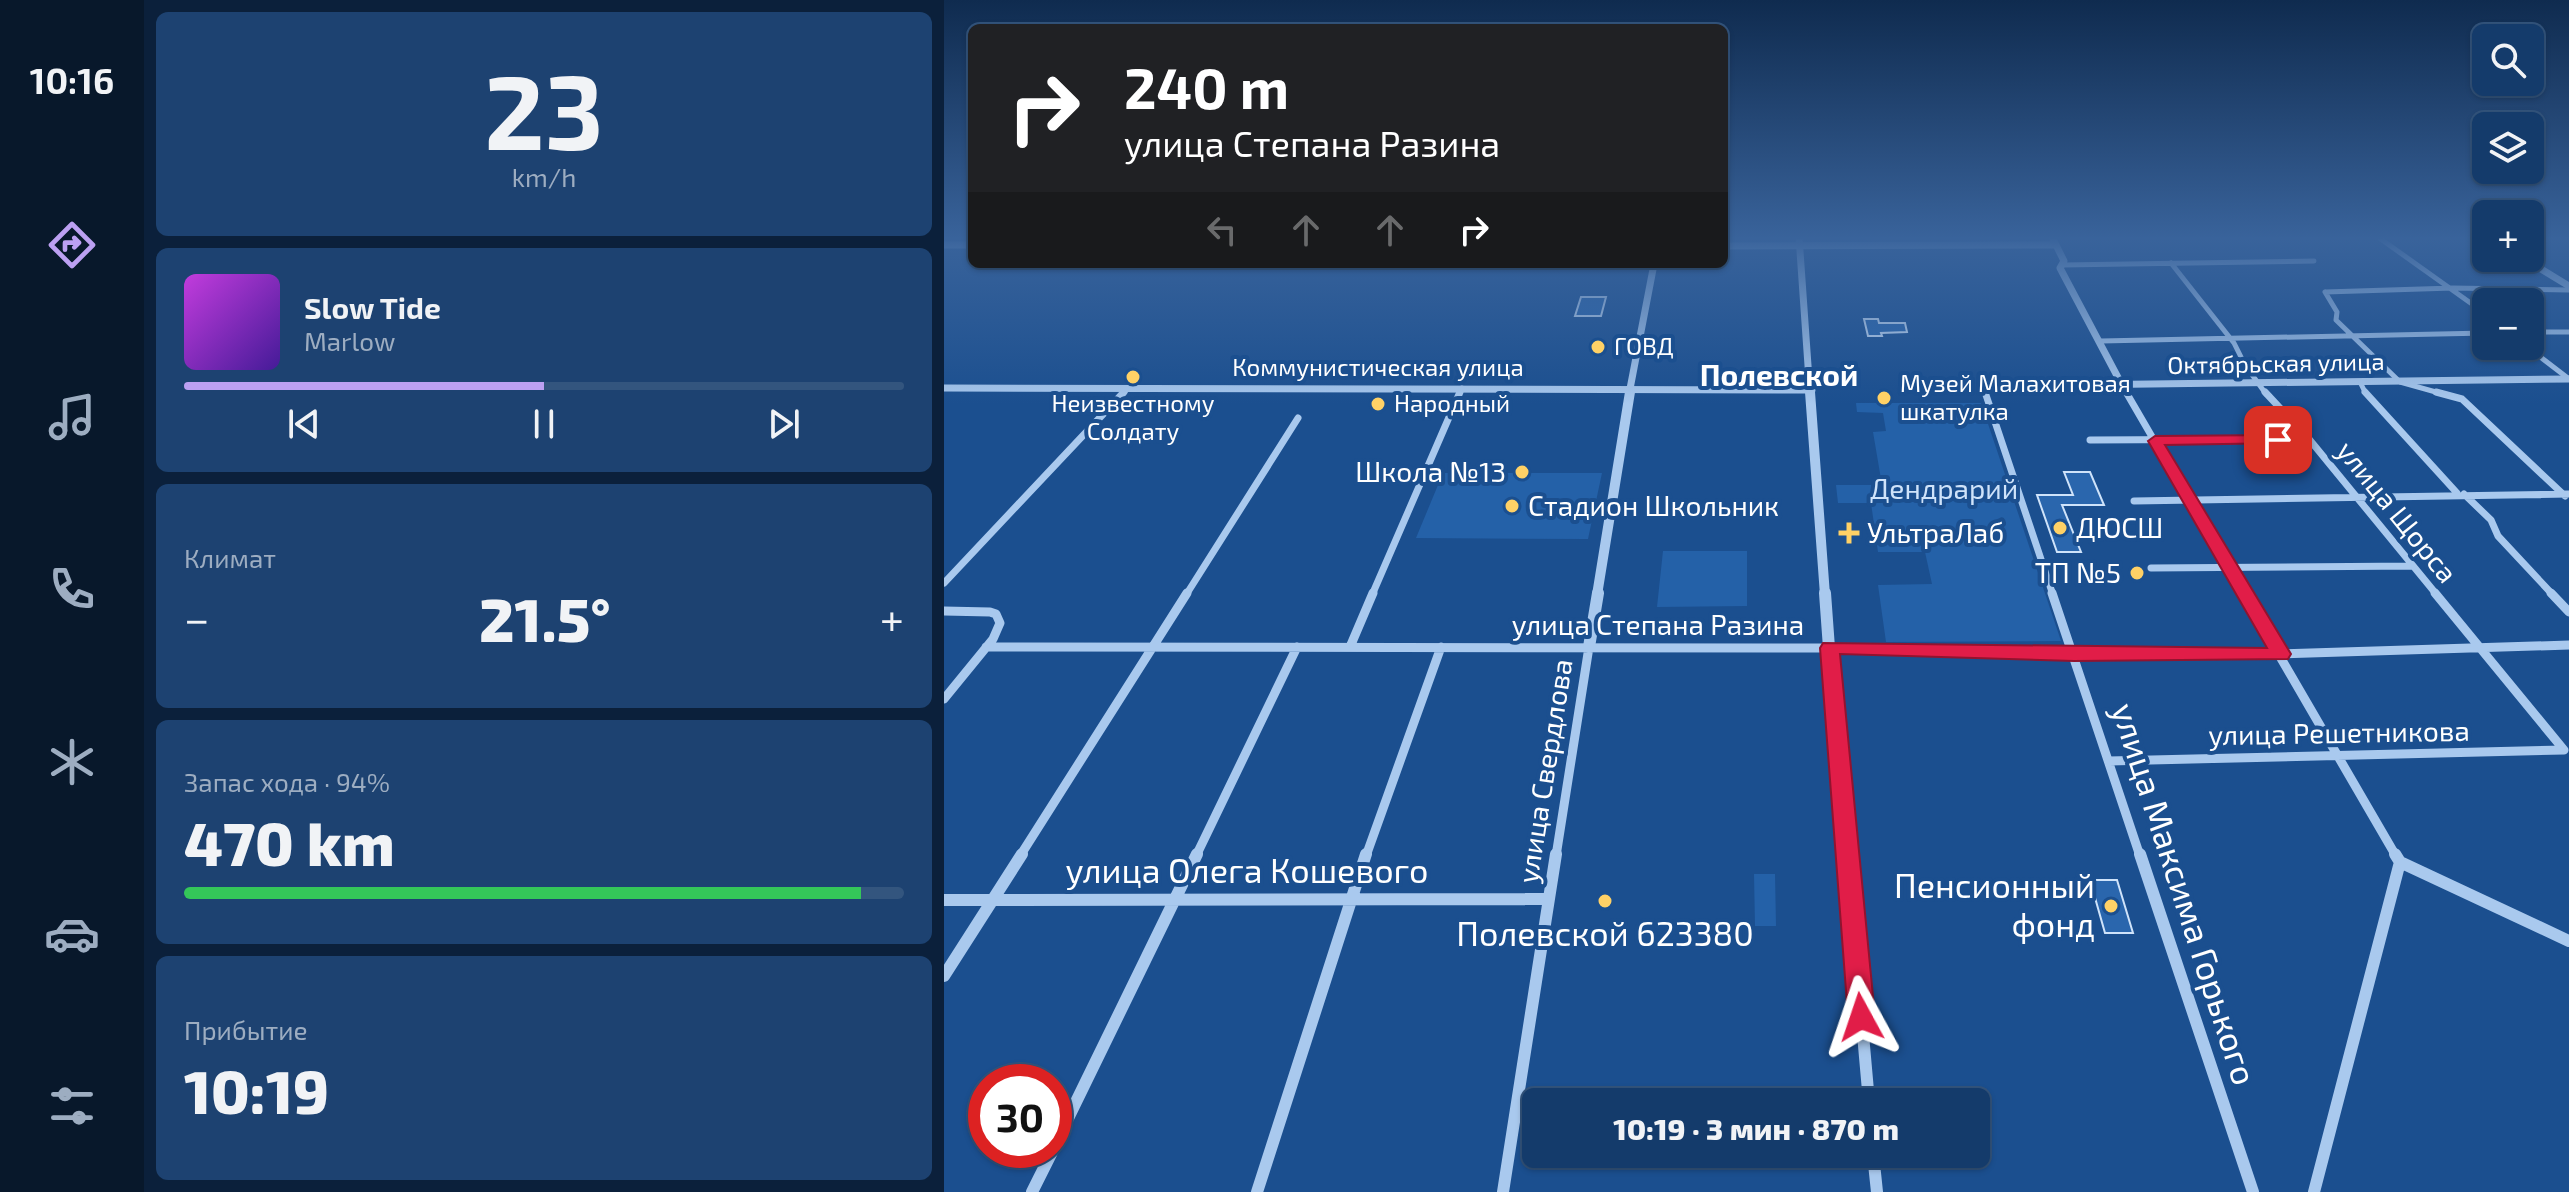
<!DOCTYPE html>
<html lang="ru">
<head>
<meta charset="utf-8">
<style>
  body { margin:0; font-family:"Exo 2",sans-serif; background:#1d4271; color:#f1f3f6; height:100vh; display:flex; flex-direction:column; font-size:30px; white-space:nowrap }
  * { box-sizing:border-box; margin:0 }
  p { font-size:26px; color:#9dadc1 }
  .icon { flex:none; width:44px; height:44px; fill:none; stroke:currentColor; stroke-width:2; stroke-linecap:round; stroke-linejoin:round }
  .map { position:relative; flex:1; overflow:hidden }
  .details { display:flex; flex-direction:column; gap:12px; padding:12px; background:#0b203b; width:800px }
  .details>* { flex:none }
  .top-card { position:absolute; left:24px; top:24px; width:760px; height:244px; border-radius:12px; box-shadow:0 2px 6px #0004,0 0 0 2px #33557e; background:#202124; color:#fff; overflow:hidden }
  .buttons { position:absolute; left:1528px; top:24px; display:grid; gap:16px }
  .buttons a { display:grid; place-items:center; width:72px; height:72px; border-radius:12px; background:#143b6b; box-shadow:0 2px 6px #0004,0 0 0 2px #33557e; font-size:40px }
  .speed { position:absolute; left:24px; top:1064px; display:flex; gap:16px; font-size:40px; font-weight:700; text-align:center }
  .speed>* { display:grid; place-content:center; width:104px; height:104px; border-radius:50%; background:#143b6b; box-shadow:0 2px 6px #0004,0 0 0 2px #33557e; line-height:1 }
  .speed .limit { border:12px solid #d22; background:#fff; color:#111 }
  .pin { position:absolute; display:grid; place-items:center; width:68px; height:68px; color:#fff; margin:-34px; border-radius:16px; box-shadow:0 4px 12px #0006 }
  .me { position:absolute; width:88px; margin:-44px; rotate:355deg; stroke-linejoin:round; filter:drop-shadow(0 0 6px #0008) }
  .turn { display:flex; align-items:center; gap:28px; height:168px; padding:0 24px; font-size:36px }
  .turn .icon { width:104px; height:104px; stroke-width:2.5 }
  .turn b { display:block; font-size:56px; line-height:68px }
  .lanes { display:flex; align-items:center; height:76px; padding:0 24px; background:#0003; justify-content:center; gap:40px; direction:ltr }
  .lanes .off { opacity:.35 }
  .big { font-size:60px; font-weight:800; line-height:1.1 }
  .details .widget { flex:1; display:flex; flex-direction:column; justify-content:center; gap:12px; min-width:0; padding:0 28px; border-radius:12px; background:#1d4271 }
  .details .dial { align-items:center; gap:0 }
  .dial b { font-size:104px; line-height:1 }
  .song { display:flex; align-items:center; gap:24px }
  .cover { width:96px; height:96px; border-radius:12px; background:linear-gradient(135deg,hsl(290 70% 55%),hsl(260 70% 35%)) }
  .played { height:8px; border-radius:4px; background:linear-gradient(90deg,#bca0f2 50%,#33557e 50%) }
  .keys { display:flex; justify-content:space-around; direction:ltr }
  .heat { display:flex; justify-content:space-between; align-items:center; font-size:44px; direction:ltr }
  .charge { height:12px; border-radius:6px; background:linear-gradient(90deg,#34c759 94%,#33557e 0) }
  .trip { position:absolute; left:578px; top:1088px; width:468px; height:80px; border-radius:12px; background:#143b6b; box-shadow:0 2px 6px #0004,0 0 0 2px #33557e; font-weight:800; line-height:80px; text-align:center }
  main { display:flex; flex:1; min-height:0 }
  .menu { display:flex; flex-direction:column; width:144px; justify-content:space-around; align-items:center; background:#08182b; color:#9dadc1 }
  .menu .icon { width:56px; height:56px }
  .menu .current { color:#bca0f2 }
  .menu b { font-size:36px; color:#f1f3f6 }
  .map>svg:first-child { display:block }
</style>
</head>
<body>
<main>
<nav class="menu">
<b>10:16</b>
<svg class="icon current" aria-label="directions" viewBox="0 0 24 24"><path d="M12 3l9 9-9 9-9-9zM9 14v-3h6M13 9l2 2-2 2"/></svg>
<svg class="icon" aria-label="music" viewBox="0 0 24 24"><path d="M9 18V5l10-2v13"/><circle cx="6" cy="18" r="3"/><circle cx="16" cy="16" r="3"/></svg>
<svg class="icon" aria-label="phone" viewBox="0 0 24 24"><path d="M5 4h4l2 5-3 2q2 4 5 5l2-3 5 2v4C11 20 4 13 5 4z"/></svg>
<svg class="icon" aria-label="climate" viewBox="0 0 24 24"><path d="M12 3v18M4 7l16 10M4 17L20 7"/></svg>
<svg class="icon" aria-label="car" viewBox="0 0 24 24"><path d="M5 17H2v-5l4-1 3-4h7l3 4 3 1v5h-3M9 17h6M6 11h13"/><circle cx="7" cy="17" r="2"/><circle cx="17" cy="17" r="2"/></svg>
<svg class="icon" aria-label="filters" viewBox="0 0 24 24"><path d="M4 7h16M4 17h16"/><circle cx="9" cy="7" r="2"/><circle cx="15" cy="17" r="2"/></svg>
</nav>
<section class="details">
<div class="widget dial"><b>23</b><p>km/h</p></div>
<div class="widget">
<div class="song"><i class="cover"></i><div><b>Slow Tide</b><p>Marlow</p></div></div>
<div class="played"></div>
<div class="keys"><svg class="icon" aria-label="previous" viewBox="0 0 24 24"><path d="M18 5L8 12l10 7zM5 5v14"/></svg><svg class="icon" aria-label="pause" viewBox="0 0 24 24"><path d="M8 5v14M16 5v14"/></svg><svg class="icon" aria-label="next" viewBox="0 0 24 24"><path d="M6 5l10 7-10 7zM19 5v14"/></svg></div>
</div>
<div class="widget"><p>Климат</p>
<div class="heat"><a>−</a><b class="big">21.5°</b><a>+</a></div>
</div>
<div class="widget"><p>Запас хода · 94%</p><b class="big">470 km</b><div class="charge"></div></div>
<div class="widget"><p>Прибытие</p><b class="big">10:19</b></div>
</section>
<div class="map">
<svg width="1625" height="1192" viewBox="0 0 1625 1192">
  <rect width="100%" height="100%" fill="#1b4f8f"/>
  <path fill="#2461a8" d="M912,403h125l80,238 -175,1 -8,-57 54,-1 -7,-32h-47l-7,-49h-33l-2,-18h46l-9,-53 13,-1 -3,-18 -26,-1z
    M499,473h159l-14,66 -172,-1z
    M719,551h84v55l-90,1z
    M810,874h21l1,52h-21z"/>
  <path fill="#2a66ad" stroke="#cfe3fa" stroke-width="2" d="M637,297h25l-5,19h-26z
    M920,319h14l1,4h26l2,9 -26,1 1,3h-14z
    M1120,472h26l14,33h-42l19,47h-24l-20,-57h36z
    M1146,880h27l16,53h-28z"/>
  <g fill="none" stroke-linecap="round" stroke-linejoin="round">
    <path stroke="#a9c9ee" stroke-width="5" d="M1434,237l108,77
      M1227,263l63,80 11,22 21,29
      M1118,265l252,-4
      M1381,292l12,20 -1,8 64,62 43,12
      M1381,292l128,-4 116,2
      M1586,332h39
      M1157,341l385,-8
      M1582,346l43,33
      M1417,384l5,10
      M1039,386l3,8
      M1179,387l4,7
      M179,394l5,-6
      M515,394l3,-6"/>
    <path stroke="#a9c9ee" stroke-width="7" d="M1041,392l68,203
      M1182,392l118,203
      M1321,392l44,47 128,156
      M1421,392l92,101
      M1492,392l26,7 103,97
      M1146,440l219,-1
      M1520,494l27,26 7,16 55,59
      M1190,501l435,-7
      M1207,568l262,-2
      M0,583l180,-191
      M242,595l112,-177
      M428,595l88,-203"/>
    <path stroke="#a9c9ee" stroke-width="9" d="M1108,593l88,263
      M1299,593l153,263
      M1491,593l129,157
      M1607,593l18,19
      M0,611l46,1 6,2 4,9 -7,16 -49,60
      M42,647l856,1 232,6h207l288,-9
      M406,647l23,-54
      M885,648l18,208
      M1165,761l455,-11
      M76,856l167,-263
      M252,856l101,-209
      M422,856l75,-209
      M612,856l33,-209"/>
    <path stroke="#a9c9ee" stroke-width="12" d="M903,854l22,248
      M1196,854l113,338
      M1456,862l169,79
      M0,900l605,-1
      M0,976l78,-122
      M110,1147l143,-293
      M929,1154l4,38
      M88,1192l21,-42
      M313,1192l109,-338
      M559,1192l53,-338
      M1370,1192l86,-330 -5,-8"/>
    <path stroke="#a9c9ee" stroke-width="7" d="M855,237l11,157
      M1108,237l12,24 -4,7 63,119
      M0,245h28
      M780,246l332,-1
      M1579,258l46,28
      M1039,386l586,-7
      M0,388l868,2
      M685,394l25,-130"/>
    <path stroke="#a9c9ee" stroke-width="10" d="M866,392l15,203
      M653,595l33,-203"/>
    <path stroke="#a9c9ee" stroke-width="12" d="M881,593l4,55
      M645,647l9,-54"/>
  </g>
  <linearGradient id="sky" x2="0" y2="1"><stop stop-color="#0f2b4f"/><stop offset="0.59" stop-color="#39639b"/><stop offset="1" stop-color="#39639b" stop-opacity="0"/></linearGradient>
  <rect width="1625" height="404" fill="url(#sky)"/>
  <path fill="#e11d48" stroke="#92132f" stroke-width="2" d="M1334,435l7,5 -2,3 -118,2 126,209 -3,5 -214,2 -234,-7 35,363 -4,9 -10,4 -9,-4 -4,-9 -28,-369 3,-5 444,5 -119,-207 7,-5z"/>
  <g fill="#ffd166" stroke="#1b4f8f" stroke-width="3">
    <circle cx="654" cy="347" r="8"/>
    <circle cx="189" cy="377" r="8"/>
    <circle cx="940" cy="398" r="8"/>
    <circle cx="434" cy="404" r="8"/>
    <circle cx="578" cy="472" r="8"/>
    <circle cx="568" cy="506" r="8"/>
    <circle cx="1116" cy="528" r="8"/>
    <path d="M901 521h8v8h8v8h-8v8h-8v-8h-8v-8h8z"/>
    <circle cx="1193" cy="573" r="8"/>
    <circle cx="661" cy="901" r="8"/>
    <circle cx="1167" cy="906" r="8"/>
  </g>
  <g text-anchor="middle" stroke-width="8" stroke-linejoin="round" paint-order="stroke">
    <g font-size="24" fill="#fff" stroke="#1b4f8f" text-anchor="start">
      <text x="670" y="355">ГОВД</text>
      <text x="956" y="392">Музей Малахитовая<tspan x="956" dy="28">шкатулка</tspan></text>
      <text x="189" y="412" text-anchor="middle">Неизвестному<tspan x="189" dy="28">Солдату</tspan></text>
      <text x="450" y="412">Народный</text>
    </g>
    <g font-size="24" fill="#fff" stroke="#1b4f8f">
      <text transform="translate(1332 364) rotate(-1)" y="8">Октябрьская улица</text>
      <text x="434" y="376">Коммунистическая улица</text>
    </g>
    <g font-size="28" fill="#fff" stroke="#1b4f8f" text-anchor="start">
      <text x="562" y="482" text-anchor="end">Школа №13</text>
      <text x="584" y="516">Стадион Школьник</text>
      <text x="1132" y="538">ДЮСШ</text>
      <text x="923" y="543">УльтраЛаб</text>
      <text x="1177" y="583" text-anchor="end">ТП №5</text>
    </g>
    <g font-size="28" fill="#cfe3fa" stroke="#1b4f8f">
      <text x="1000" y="499">Дендрарий</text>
    </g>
    <g font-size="28" fill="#fff" stroke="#1b4f8f">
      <text transform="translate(1453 512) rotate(51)" y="10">улица Щорса</text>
      <text x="714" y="635">улица Степана Разина</text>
      <text transform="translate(1395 733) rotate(-1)" y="10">улица Решетникова</text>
      <text transform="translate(601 771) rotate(-81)" y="10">улица Свердлова</text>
    </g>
    <g font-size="30" font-weight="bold" fill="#fff" stroke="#1b4f8f">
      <text x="835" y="386">Полевской</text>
    </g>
    <g font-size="34" fill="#fff" stroke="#1b4f8f">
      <text x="303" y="883">улица Олега Кошевого</text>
      <text transform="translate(1240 894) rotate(72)" y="12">улица Максима Горького</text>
    </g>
    <g font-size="34" fill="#fff" stroke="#1b4f8f" text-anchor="end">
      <text x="1151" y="898">Пенсионный<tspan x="1151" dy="39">фонд</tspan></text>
      <text x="661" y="946" text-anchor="middle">Полевской 623380</text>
    </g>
  </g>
</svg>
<div class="buttons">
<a><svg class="icon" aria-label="search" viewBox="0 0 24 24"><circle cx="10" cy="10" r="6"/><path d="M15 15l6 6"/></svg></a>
<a><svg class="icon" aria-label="layers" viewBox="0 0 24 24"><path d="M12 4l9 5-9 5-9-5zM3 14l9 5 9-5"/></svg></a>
<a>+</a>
<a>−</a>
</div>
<div class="speed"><div class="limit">30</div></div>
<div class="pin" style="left:1334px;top:440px;background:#d93025"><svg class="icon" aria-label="arrive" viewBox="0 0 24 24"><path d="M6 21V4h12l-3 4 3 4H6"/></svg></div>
<svg class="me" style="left:917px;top:1017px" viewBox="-20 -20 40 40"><path d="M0-17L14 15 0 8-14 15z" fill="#e11d48" stroke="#fff" stroke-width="4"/></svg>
<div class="trip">10:19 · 3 мин · 870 m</div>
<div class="top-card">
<div class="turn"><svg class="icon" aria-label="right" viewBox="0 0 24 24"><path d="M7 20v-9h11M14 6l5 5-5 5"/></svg><div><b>240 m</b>улица Степана Разина</div></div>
<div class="lanes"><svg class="icon off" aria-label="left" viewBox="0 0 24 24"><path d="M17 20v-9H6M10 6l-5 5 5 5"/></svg><svg class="icon off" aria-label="ahead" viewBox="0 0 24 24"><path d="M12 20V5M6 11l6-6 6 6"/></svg><svg class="icon off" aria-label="ahead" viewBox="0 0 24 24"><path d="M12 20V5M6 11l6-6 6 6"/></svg><svg class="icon" aria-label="right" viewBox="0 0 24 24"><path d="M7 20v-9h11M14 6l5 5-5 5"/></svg></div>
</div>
</div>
</main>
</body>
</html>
